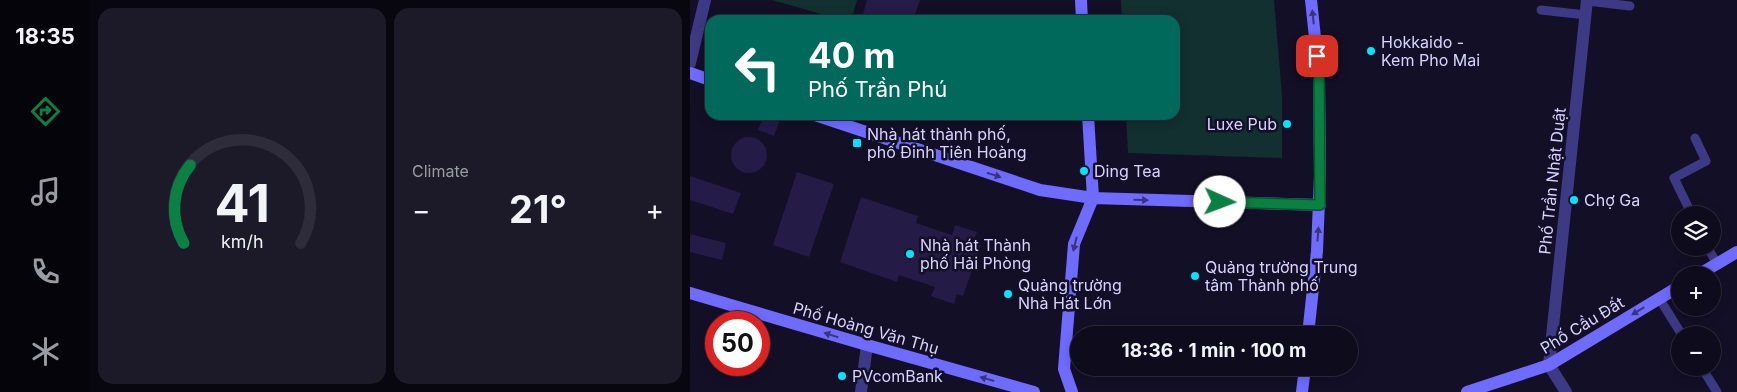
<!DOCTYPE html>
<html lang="en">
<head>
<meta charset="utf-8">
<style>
  body { margin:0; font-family:Inter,sans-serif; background:#1c1929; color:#f1f3f6; height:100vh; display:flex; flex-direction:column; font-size:19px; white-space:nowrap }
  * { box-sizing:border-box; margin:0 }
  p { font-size:16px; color:#9b9ba3 }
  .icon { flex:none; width:28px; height:28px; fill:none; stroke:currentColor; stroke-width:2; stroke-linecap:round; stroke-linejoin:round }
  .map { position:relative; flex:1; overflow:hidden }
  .details { display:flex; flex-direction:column; gap:8px; padding:8px; background:#08060f; width:600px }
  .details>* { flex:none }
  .guide { position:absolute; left:15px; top:15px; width:475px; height:105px; border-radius:15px; box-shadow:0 2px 12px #0003,0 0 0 1px #2e2b3b; background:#00695c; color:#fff; overflow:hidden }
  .fabs { position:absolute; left:981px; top:206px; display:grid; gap:10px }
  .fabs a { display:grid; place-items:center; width:50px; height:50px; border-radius:50%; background:#0e0b1c; box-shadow:0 2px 12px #0003,0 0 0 1px #2e2b3b; font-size:25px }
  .speed { position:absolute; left:15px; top:311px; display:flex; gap:10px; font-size:25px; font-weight:700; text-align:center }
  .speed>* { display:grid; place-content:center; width:65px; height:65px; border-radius:50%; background:#0e0b1c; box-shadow:0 2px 12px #0003,0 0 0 1px #2e2b3b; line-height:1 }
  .speed .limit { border:8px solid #d22; background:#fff; color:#111 }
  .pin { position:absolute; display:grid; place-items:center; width:42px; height:42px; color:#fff; margin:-21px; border-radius:10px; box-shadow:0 2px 8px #0006 }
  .me { position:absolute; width:55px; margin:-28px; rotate:92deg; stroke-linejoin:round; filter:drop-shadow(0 0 4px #0008) }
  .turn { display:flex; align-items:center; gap:18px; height:105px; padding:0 20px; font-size:22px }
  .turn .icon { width:65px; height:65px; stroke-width:2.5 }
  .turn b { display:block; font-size:35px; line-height:42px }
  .big { font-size:38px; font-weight:700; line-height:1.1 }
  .details .widget { flex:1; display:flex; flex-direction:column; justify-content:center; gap:8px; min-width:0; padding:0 18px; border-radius:15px; background:#1c1929 }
  .details .dial { align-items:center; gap:0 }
  .dial svg { height:130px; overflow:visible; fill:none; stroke:#2e2b3b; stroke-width:7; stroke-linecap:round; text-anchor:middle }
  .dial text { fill:#f1f3f6; stroke:none }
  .heat { display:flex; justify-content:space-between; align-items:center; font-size:28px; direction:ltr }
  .details .tiles { flex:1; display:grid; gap:8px; grid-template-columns:repeat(2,1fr) }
  .trip { position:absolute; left:380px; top:326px; width:288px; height:50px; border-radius:25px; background:#0e0b1c; box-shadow:0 2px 12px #0003,0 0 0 1px #2e2b3b; font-weight:700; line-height:50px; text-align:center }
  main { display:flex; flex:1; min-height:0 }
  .menu { display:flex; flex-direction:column; width:90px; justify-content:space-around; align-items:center; background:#06040b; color:#9b9ba3 }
  .menu .icon { width:35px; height:35px }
  .menu .current { color:#0b8043 }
  .menu b { font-size:22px; color:#f1f3f6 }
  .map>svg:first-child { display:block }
</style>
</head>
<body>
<main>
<nav class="menu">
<b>18:35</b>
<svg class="icon current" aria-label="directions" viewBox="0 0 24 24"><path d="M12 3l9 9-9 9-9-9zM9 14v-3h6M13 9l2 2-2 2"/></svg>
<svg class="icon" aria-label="music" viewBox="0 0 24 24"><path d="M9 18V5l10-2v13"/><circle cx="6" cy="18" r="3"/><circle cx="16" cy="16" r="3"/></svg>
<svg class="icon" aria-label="phone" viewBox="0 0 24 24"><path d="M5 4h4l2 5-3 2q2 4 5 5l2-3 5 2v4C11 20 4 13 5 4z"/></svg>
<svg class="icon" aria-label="climate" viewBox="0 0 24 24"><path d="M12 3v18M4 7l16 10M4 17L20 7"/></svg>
</nav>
<section class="details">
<div class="tiles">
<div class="widget dial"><svg viewBox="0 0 100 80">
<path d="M14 69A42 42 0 1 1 86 69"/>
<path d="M14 69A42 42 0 0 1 18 21" stroke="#0b8043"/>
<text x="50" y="56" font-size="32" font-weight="700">41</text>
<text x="50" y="72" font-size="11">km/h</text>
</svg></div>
<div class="widget"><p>Climate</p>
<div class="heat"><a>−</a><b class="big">21°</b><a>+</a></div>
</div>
</div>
</section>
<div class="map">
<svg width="1047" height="392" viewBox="0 0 1047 392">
  <rect width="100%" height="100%" fill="#130f26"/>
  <path fill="#12302f" d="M82,0h85l-6,20h-9z
    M431,0h153l8,95v63l-154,-5 -2,-38h49v-95h-53z"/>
  <path fill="#241b47" d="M177,0h53l-7,20h-52z
    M74,115l16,5 -6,16 -16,-6z
    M41 155a18 18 0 1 1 36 0a18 18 0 1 1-36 0Z
    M107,172l37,12 -25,73 -36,-12z
    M0,176l51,17 -8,21 -43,-14z
    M171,197l57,19 -2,7 36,12 3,-10 22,7 -4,10 8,3 -18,51 -6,-2 -3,10 -23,-8 4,-9 -36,-12 -2,7 -57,-20z
    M0,234l36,9 -4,17 -32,-8z"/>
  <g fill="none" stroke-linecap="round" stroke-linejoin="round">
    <path stroke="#3d3a85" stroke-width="9" d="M897,1l43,5
      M851,10l45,5
      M1002,215l-18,-37 32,-17 -11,-23
      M1018,248l9,16
      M969,298l23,37
      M1012,368l15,24"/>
    <path stroke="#3d3a85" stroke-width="12" d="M0,63l15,-63
      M876,392l-17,-27 38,-365"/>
    <path stroke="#3d3a85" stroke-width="12" d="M171,392l6,-47"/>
    <path stroke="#6f6bff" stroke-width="12" d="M391,0l1,20
      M0,73l20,7
      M125,115l225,75 53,8 227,7
      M1008,275l39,-23
      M0,293l177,52 167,47
      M618,335l9,-84 3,-76 -1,-100 -8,-75
      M382,392l-8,-23 10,-125 19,-46 -5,-83
      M612,392l3,-24
      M777,392l82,-27 131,-79"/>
  </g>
  <defs><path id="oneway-solid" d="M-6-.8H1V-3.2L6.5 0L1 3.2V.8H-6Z" transform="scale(1.25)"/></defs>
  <g fill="#38347d">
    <use href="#oneway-solid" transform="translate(623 17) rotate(-96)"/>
    <use href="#oneway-solid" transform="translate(304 175) rotate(18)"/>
    <use href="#oneway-solid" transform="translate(451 200) rotate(2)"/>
    <use href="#oneway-solid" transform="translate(628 234) rotate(-86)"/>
    <use href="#oneway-solid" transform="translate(385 244) rotate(104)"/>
    <use href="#oneway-solid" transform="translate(948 311) rotate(149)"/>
    <use href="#oneway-solid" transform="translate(141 335) rotate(-163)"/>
    <use href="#oneway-solid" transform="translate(297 379) rotate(-164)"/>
  </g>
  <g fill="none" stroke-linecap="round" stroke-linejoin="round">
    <g stroke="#07532c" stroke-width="12">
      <path id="route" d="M530,202l100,3 -1,-130 -2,-19"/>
    </g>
    <use href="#route" stroke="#0b8043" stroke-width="9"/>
  </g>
  <g fill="#00e5ff" stroke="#130f26" stroke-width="2">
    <circle cx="681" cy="51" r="5"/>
    <circle cx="597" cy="124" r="5"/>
    <rect x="162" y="138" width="10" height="10" rx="2.5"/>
    <circle cx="394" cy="171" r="5"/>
    <circle cx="884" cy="200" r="5"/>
    <circle cx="220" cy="254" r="5"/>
    <circle cx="505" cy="276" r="5"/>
    <circle cx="318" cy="294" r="5"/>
    <circle cx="152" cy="376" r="5"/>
  </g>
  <g text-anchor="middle" stroke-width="5" stroke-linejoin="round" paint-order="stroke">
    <g font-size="16" fill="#d9d4ff" stroke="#130f26" text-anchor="start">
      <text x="691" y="48">Hokkaido -<tspan x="691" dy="18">Kem Pho Mai</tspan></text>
      <text x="587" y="130" text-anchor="end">Luxe Pub</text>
      <text x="177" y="140">Nhà hát thành phố,<tspan x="177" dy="18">phố Đinh Tiên Hoàng</tspan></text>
      <text x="404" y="177">Ding Tea</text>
      <text x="894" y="206">Chợ Ga</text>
      <text x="230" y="251">Nhà hát Thành<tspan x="230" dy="18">phố Hải Phòng</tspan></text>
      <text x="515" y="273">Quảng trường Trung<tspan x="515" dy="18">tâm Thành phố</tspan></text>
      <text x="328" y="291">Quảng trường<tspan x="328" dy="18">Nhà Hát Lớn</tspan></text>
      <text x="162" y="382">PVcomBank</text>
    </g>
    <g font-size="16" fill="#d9d4ff" stroke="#130f26">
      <text transform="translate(862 181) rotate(-84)" y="6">Phố Trần Nhật Duật</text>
      <text transform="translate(892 325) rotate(-31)" y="6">Phố Cầu Đất</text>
      <text transform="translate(176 328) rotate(16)" y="6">Phố Hoàng Văn Thụ</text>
    </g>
  </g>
</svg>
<div class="fabs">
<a><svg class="icon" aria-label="layers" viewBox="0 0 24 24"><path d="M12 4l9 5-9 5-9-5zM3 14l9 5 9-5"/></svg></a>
<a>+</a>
<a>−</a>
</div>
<div class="speed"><div class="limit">50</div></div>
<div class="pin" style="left:627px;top:56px;background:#d93025"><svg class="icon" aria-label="arrive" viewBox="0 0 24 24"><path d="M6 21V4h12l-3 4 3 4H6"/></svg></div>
<svg class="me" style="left:530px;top:202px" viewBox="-20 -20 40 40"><circle r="19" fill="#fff"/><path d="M0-13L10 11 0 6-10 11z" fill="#0b8043"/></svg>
<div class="trip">18:36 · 1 min · 100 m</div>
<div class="guide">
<div class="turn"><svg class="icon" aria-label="left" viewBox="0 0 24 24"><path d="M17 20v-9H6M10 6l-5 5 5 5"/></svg><div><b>40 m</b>Phố Trần Phú</div></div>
</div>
</div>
</main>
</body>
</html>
